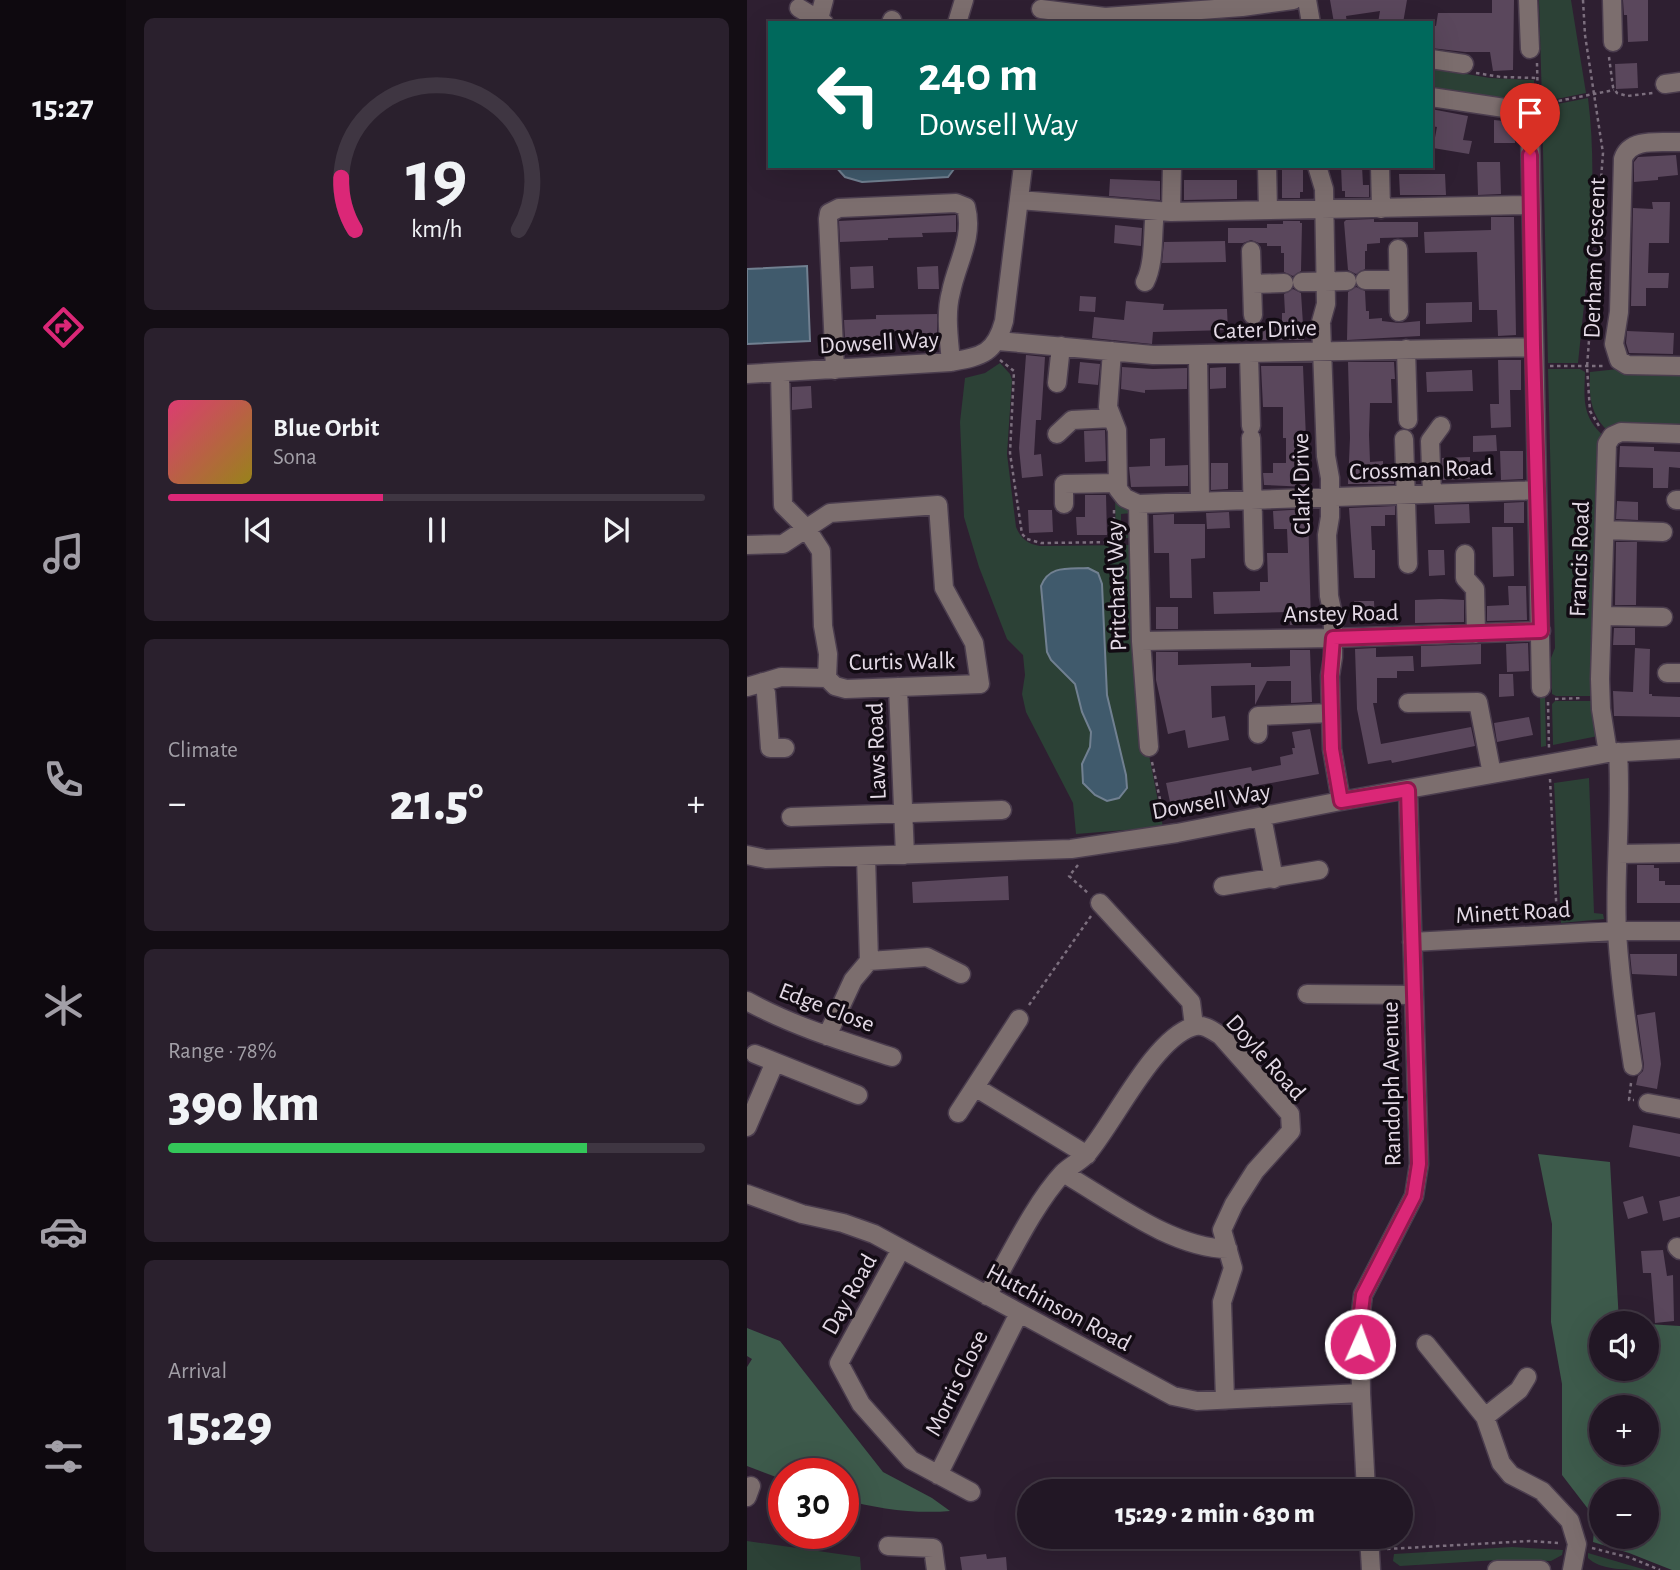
<!DOCTYPE html>
<html lang="en">
<head>
<meta charset="utf-8">
<style>
  body { margin:0; font-family:"Alegreya Sans",sans-serif; background:#2a202d; color:#f1f3f6; height:100vh; display:flex; flex-direction:column; font-size:26px; white-space:nowrap }
  * { box-sizing:border-box; margin:0 }
  p { font-size:23px; color:#a29fa7 }
  .icon { flex:none; width:38px; height:38px; fill:none; stroke:currentColor; stroke-width:2; stroke-linecap:round; stroke-linejoin:round }
  .map { position:relative; flex:1; overflow:hidden }
  .details { display:flex; flex-direction:column; gap:18px; padding:18px; background:#130d14; width:621px }
  .details>* { flex:none }
  .top-card { position:absolute; left:21px; top:21px; width:665px; height:147px; border-radius:0px; box-shadow:0 7px 28px #0002,0 0 0 2px #3f3642; background:#00695c; color:#fff; overflow:hidden }
  .tools { position:absolute; left:842px; top:1311px; display:grid; gap:14px }
  .tools a { display:grid; place-items:center; width:70px; height:70px; border-radius:50%; background:#221725; box-shadow:0 7px 28px #0002,0 0 0 2px #3f3642; font-size:35px }
  .speed { position:absolute; left:21px; top:1458px; display:flex; gap:14px; font-size:35px; font-weight:700; text-align:center }
  .speed>* { display:grid; place-content:center; width:91px; height:91px; border-radius:50%; background:#221725; box-shadow:0 7px 28px #0002,0 0 0 2px #3f3642; line-height:1 }
  .speed .limit { border:10px solid #d22; background:#fff; color:#111 }
  .pin { position:absolute; display:grid; place-items:center; width:60px; height:60px; color:#fff; margin:-72px -30px; border-radius:50% 50% 50% 0; rotate:-45deg; box-shadow:0 0 7px #0007 }
  .pin .icon { rotate:45deg }
  .me { position:absolute; width:77px; margin:-38px; rotate:2deg; stroke-linejoin:round; filter:drop-shadow(0 0 5px #0008) }
  .turn { display:flex; align-items:center; gap:24px; height:147px; padding:0 35px; font-size:32px }
  .turn .icon { width:91px; height:91px; stroke-width:2.5 }
  .turn b { display:block; font-size:49px; line-height:60px }
  .big { font-size:52px; font-weight:800; line-height:1.1 }
  .details .card { flex:1; display:flex; flex-direction:column; justify-content:center; gap:10px; min-width:0; padding:0 24px; border-radius:10px; background:#2a202d }
  .details .dial { align-items:center; gap:0 }
  .dial svg { height:182px; overflow:visible; fill:none; stroke:#3f3642; stroke-width:7; stroke-linecap:round; text-anchor:middle }
  .dial text { fill:#f1f3f6; stroke:none }
  .song { display:flex; align-items:center; gap:21px }
  .cover { width:84px; height:84px; border-radius:10px; background:linear-gradient(135deg,hsl(340 70% 55%),hsl(50 70% 35%)) }
  .played { height:7px; border-radius:4px; background:linear-gradient(90deg,#db2777 40%,#3f3642 40%) }
  .keys { display:flex; justify-content:space-around; direction:ltr }
  .heat { display:flex; justify-content:space-between; align-items:center; font-size:38px; direction:ltr }
  .charge { height:10px; border-radius:5px; background:linear-gradient(90deg,#34c759 78%,#3f3642 0) }
  .trip { position:absolute; left:270px; top:1479px; width:396px; height:70px; border-radius:35px; background:#221725; box-shadow:0 7px 28px #0002,0 0 0 2px #3f3642; font-weight:800; line-height:70px; text-align:center }
  main { display:flex; flex:1; min-height:0 }
  .tabs { display:flex; flex-direction:column; width:126px; justify-content:space-around; align-items:center; background:#0e090f; color:#a29fa7 }
  .tabs .icon { width:49px; height:49px }
  .tabs .on { color:#db2777 }
  .tabs b { font-size:32px; color:#f1f3f6 }
  .map>svg:first-child { display:block }
</style>
</head>
<body>
<main>
<nav class="tabs">
<b>15:27</b>
<svg class="icon on" aria-label="directions" viewBox="0 0 24 24"><path d="M12 3l9 9-9 9-9-9zM9 14v-3h6M13 9l2 2-2 2"/></svg>
<svg class="icon" aria-label="music" viewBox="0 0 24 24"><path d="M9 18V5l10-2v13"/><circle cx="6" cy="18" r="3"/><circle cx="16" cy="16" r="3"/></svg>
<svg class="icon" aria-label="phone" viewBox="0 0 24 24"><path d="M5 4h4l2 5-3 2q2 4 5 5l2-3 5 2v4C11 20 4 13 5 4z"/></svg>
<svg class="icon" aria-label="climate" viewBox="0 0 24 24"><path d="M12 3v18M4 7l16 10M4 17L20 7"/></svg>
<svg class="icon" aria-label="car" viewBox="0 0 24 24"><path d="M5 17H2v-5l4-1 3-4h7l3 4 3 1v5h-3M9 17h6M6 11h13"/><circle cx="7" cy="17" r="2"/><circle cx="17" cy="17" r="2"/></svg>
<svg class="icon" aria-label="filters" viewBox="0 0 24 24"><path d="M4 7h16M4 17h16"/><circle cx="9" cy="7" r="2"/><circle cx="15" cy="17" r="2"/></svg>
</nav>
<section class="details">
<div class="card dial"><svg viewBox="0 0 100 80">
<path d="M14 69A42 42 0 1 1 86 69"/>
<path d="M14 69A42 42 0 0 1 8 46" stroke="#db2777"/>
<text x="50" y="56" font-size="32" font-weight="700">19</text>
<text x="50" y="72" font-size="11">km/h</text>
</svg></div>
<div class="card">
<div class="song"><i class="cover"></i><div><b>Blue Orbit</b><p>Sona</p></div></div>
<div class="played"></div>
<div class="keys"><svg class="icon" aria-label="previous" viewBox="0 0 24 24"><path d="M18 5L8 12l10 7zM5 5v14"/></svg><svg class="icon" aria-label="pause" viewBox="0 0 24 24"><path d="M8 5v14M16 5v14"/></svg><svg class="icon" aria-label="next" viewBox="0 0 24 24"><path d="M6 5l10 7-10 7zM19 5v14"/></svg></div>
</div>
<div class="card"><p>Climate</p>
<div class="heat"><a>−</a><b class="big">21.5°</b><a>+</a></div>
</div>
<div class="card"><p>Range · 78%</p><b class="big">390 km</b><div class="charge"></div></div>
<div class="card"><p>Arrival</p><b class="big">15:29</b></div>
</section>
<div class="map">
<svg width="933" height="1570" viewBox="0 0 933 1570">
  <rect width="100%" height="100%" fill="#2e1f31"/>
  <path fill="#2c4136" d="M792,0h32l15,93 -44,9z
    M684,68l59,10 44,2v29l-7,-4 -56,-11 -4,4 -12,-2 -5,-5 -19,-4z
    M841,98c11,87 -1,177 -10,265h-30l-6,-256z
    M253,363l10,11 2,6 -5,74 9,73c5,12 12,17 24,19l92,-1 4,143 27,139 -87,7 -3,-31 -47,-91 -4,-18 3,-19 -2,-20 -16,-16 -28,-72 -15,-50 -4,-95 5,-44 20,-5z
    M801,369h32l5,3c-1,29 -3,45 20,65l-9,259h-40l-4,-2 -1,-36 4,-10z
    M871,369l62,5v54l-71,4c-19,-17 -20,-36 -19,-60z
    M368,499l17,14 -11,1v21h11v3h-16z
    M793,696h5l1,50 -5,1z
    M808,701h40l3,35 -45,9 -1,-41z
    M842,778l5,135 9,1 1,5 -43,4 -7,-140z
    M0,1541l113,16 1,13h-114z
    M765,1547l51,3 -1,5 -11,6 -53,-1 -98,6 -7,-5 1,-7z
    M841,1553l58,17c-20,0 -46,0 -58,-12z"/>
  <path fill="#3d5a4b" fill-rule="evenodd" d="M791,1154l72,8 9,160 14,1h-32v45h46v-44l33,2v244h-8l-43,-17 -36,-11 2,-24 -33,-43v-91l-11,-62 1,-98zM854,1407h46v45h-46zM854,1491h46v45h-46z
    M0,1328l33,13 103,131 49,26 18,13c-34,3 -74,-2 -107,-12v-25h-59v6l-37,-14v-99l5,-8 -5,-3z"/>
  <path fill="#405a6c" stroke="#718091" stroke-width="2" d="M88,166h119v3l-6,8 -86,5 -17,-5z
    M60,266l3,75 -63,3v-75z
    M341,568l10,5 4,11 5,111 19,80 1,13 -8,10 -12,3 -12,-6 -12,-12 -1,-19 8,-17 1,-15 -9,-20 -7,-28 -24,-24 -4,-8 -6,-66c8,-21 27,-17 47,-18z"/>
  <path fill="#5a475c" d="M583,0h77l-4,23h-25l2,-12 -34,5 1,7h-13z
    M745,0h22l-1,70 -20,1 -3,-19h-25l-34,-4v-23l5,1 2,-13h54z
    M876,0h25v41l-20,1 -1,-27h-3z
    M890,63l1,25 -22,1 -1,-25z
    M684,109l37,7 -5,24 9,1 -3,13 -36,-6 4,-21 -6,-1z
    M747,120l20,2 1,21h-21z
    M929,155l2,20 -20,2v3l-24,2v-20l4,-5z
    M730,162h23l1,32 -23,1z
    M535,166h21v26h-3v6h-18z
    M594,166h21l1,19h6v12h-24v-6h-3z
    M652,174h46l1,21h-46z
    M363,179l50,2v19l-51,-4z
    M437,180h53v19l-53,1z
    M905,202h18l-1,41h-20l-1,30h21l-1,15h-22v18h-15l2,-98 20,1z
    M209,215v17l-34,1 1,4 -35,1v2l-48,2 -1,-21z
    M744,217h23l2,118 -18,1 -1,-26h-18l-2,-58 -52,1 -1,-21 67,-2z
    M627,219v3h44v15l-38,1v5l-13,1v7h-2v18l-9,5 -8,-4 -4,-48 2,-2z
    M536,221h17v2h2l-1,48 -8,5 -9,-4v-19h-3v-7h-14v-3h-8l-8,-3 -8,3h-15v-15h39v-4h16z
    M368,225l27,3 -1,18 -27,-3z
    M478,241l1,21 -64,1 2,-21z
    M126,266l1,22 -23,1 -1,-22z
    M191,266l1,23h-21l-1,-22z
    M609,287l9,4 1,20h3v8l13,-1v3l17,2 21,-2v15l-73,4 1,-48z
    M546,289l8,4 3,47h-72v-16l22,2 15,-2v-3h13v-8h3l-1,-19z
    M333,296l16,1 -1,15 -16,-1z
    M379,301l38,3 -1,6 64,-1 1,21 -75,2 -1,12 -60,-6 2,-21 30,3z
    M725,302v20l-46,2v-21z
    M190,314v21l-74,3v2l-18,1 -1,-21 32,-1v-4z
    M880,331l47,2 -1,21 -44,-1 -3,-10z
    M279,355l19,2 -4,63h-5l-2,35 7,-1 2,22 -21,2 -3,-30z
    M751,360h23v30h-11l1,37 -20,1 -1,-24h9z
    M333,362l20,2 -2,21 -20,-2z
    M601,362h46l1,17h-4l1,24h-22l-1,32 1,27 13,-1v11h11v12h-46l2,-46z
    M514,366h42l5,121 -44,-2 -1,-12h10v-10h13v-25h-3v-31h-20z
    M375,367l31,2 34,-1v21l-42,1v3l-24,-4z
    M479,367v21l-16,1v-21z
    M725,370l1,21 -46,1 -1,-20z
    M64,386l1,22 -20,2v-23z
    M358,430l1,31 -21,1 -1,-31z
    M749,435l1,16 -24,1v-16z
    M418,438v28l23,-1v21l-57,1 -2,-20 21,-1v-27z
    M873,446l34,1v4l26,1v16l-11,-1 -1,21h-15v-20l-34,-1z
    M753,451h23v28l-22,1z
    M723,457v22l-27,1 -1,-22z
    M464,463h17v26l-17,1z
    M338,495h21l1,40h-30l-1,-18h9z
    M870,501l21,1v18l-22,-1z
    M777,502v21h-20v-20z
    M722,504l1,19 -35,1 -1,-19z
    M648,506v9h-10v11h-14l1,24h3v28h-21l-5,-70z
    M561,509l3,115 -21,1 -1,-13 -75,2 -1,-22 47,-1v-9h8l-1,-29h21l-1,-24h-13l-1,-18z
    M281,510h24l1,22 -24,1z
    M482,512l1,16 -23,1 -1,-16z
    M427,514v10h31v34l-14,1 1,39h-22l-1,-45h-15l-1,-38z
    M745,527h21l1,49 -21,1z
    M869,542h21l-1,63h-21z
    M681,550h16l1,25 -16,1z
    M761,586h18l1,34 -40,1v-15l22,-1z
    M694,599l23,1v22l-49,1v-23z
    M607,601h20l1,21 -21,1z
    M409,607h22v22h-22z
    M867,628h21v17h-22z
    M781,643l1,28 -22,1 -1,-28z
    M734,644v20l-60,3v-21z
    M629,648v9l37,-1 1,15h-17v7h-20v25h-4l8,41 90,-17 4,19 -83,17 -1,-3 -23,4 -11,-55 -2,-60z
    M888,648l15,1 -1,45h3v2l28,1v20l-66,-1 -1,-25 20,1z
    M543,650h20l2,52 -21,1v-22h-24l-12,24v-20l-44,1 1,32 13,-2 4,24 -41,8 -3,-18 -17,4 -12,-54v-28h22v13l73,-2v4h11l28,-1z
    M752,674h14l1,22 -15,1z
    M782,717l4,18 -36,7 -3,-19z
    M563,729l9,45 -149,28 -4,-19 85,-16 1,4 29,-6 -1,-8 13,-3 -1,-6h3l-3,-16z
    M890,865h17v3h5v13h6v4h15v18h-43z
    M261,876l1,24 -96,3 -1,-21z
    M883,954h47v22l-45,-2z
    M908,1012l6,52 -4,25 -21,-4 2,-9 5,-5 1,-6 -7,-50z
    M886,1125l47,9v23l-51,-10z
    M896,1196l5,17 -20,6 -5,-17z
    M933,1196v21l-17,4 -4,-20z
    M916,1250l4,26 6,-1 1,46 -19,2 -4,-50h-8l-2,-22z
    M239,1554l1,5 19,-2 1,13h-45l-2,-13z"/>
  <g fill="none" stroke-linecap="round" stroke-linejoin="round">
    <g stroke="#4b3d4e" stroke-width="21">
      <path id="minor" d="M560,0l4,23
        M781,0l2,49
        M865,0l1,42
        M52,8l25,15
        M294,9l64,8 137,-10 51,-7
        M72,19l5,-19
        M144,23l1,-3
        M210,23l7,-23
        M684,59l33,5
        M918,84l15,-2
        M684,97l87,13 9,9 3,11 11,558
        M933,142c-19,1 -50,-5 -57,17l-4,153 -5,32 5,16 8,5 53,1
        M520,166l1,44
        M570,166l7,23 2,115 -5,18 5,134 4,22v39l-3,18 2,61 4,19v42l-3,19 2,73 9,52
        M633,166l1,43
        M272,200l152,12 360,-7
        M424,212l1,-46
        M651,249l1,63
        M504,251l2,64
        M618,280h33
        M398,282c10,-19 7,-49 10,-71
        M555,282l45,-1
        M505,284l32,-1
        M251,341l155,14 380,-8
        M659,349l2,71
        M365,351l-4,56 9,23 1,59 7,9 13,6 3,137 8,106
        M502,354l2,72
        M451,355l2,145
        M88,370l-7,-151 1,-6 10,-5 117,-5 10,4c8,31 -9,55 -15,85 -6,22 -2,47 0,70
        M0,374l204,-12c31,-6 44,-8 53,-41l19,-155
        M310,383l4,-37
        M310,434l15,-14 40,-2
        M504,438l3,123
        M657,439l4,125
        M685,494l-2,-53 11,-15
        M929,500h4
        M317,504v-20l53,-1
        M391,504l399,-14
        M858,530l58,2
        M0,545l36,-1 47,-31 108,-8 6,83 30,55 6,41 -134,5 -11,-3 -8,-8 1,-24 -5,-28 -2,-75 -15,-23 -23,-23 -3,-133
        M718,554v24l10,11 1,45
        M855,616l61,1
        M394,641l192,-3 208,-7
        M920,673h13
        M16,682l3,11 4,55h15
        M0,687l34,-10 46,1
        M151,687l7,168
        M661,703l70,-1 14,72
        M511,734v-18l73,-3
        M871,752c4,60 -4,121 -1,181 3,45 9,89 16,133
        M861,753l-7,-44 -1,-30 7,-235 5,-8 9,-4 59,2
        M44,817l211,-7
        M515,817l12,62
        M871,854l62,-1
        M0,855l19,4 305,-10 106,-16 164,-32 267,-48 72,-4
        M476,886l96,-16
        M353,903l91,99 3,24
        M665,942l205,-11h63
        M122,961l58,-4 34,17
        M560,994l107,1
        M0,1001c46,25 95,40 145,56
        M80,1036l26,-56 16,-19 -3,-105
        M8,1054l103,41
        M228,1087l112,68
        M901,1103l32,6
        M211,1113l61,-94
        M0,1127l28,-65
        M316,1173c49,28 108,75 165,76
        M0,1194l55,20 41,9 31,11 299,162 24,5 164,-8
        M930,1247l3,3
        M154,1249l-62,114 22,41 50,56 60,32
        M240,1296c22,-38 47,-92 76,-123 7,-7 18,-12 25,-20 27,-32 65,-113 104,-126 11,-4 20,3 29,9l69,78 1,17 -36,40 -21,33 -12,26 11,38 -11,34 3,98
        M679,1344l59,73 16,46 10,12 31,16 28,30 7,23 -5,26
        M738,1417l34,-27 8,-13
        M191,1475l81,-162
        M619,1491l-5,-98 -1,-73 3,-25 51,-99 5,-32 -11,-374
        M0,1497l4,-11
        M622,1536l2,34
        M141,1546l45,2 3,22
        M750,1570h44"/>
    </g>
    <path stroke="#7c6f7e" stroke-width="2.5" stroke-dasharray="3.5 3.5" stroke-linecap="butt" d="M836,0l2,35 18,118 -16,214 3,44 9,15
      M862,57l4,30 4,6 10,3 26,-3
      M790,63l1,42
      M729,73l25,4 36,1
      M791,105l76,-15
      M253,360l14,11 -4,82 12,81 5,5 14,4 83,-1
      M803,366h53
      M367,510v32
      M808,699l28,-1
      M801,702l1,46
      M405,762l12,56
      M803,779l7,140
      M331,865l-9,11 19,17
      M282,1005l62,-89
      M884,1083l-2,17h5
      M845,1548l39,10 29,12
      M640,1549l143,-8 28,2"/>
    <use href="#minor" stroke="#7c6e6e" stroke-width="18"/>
  </g>
  <g fill="none" stroke-linecap="round" stroke-linejoin="round">
    <g stroke="#8e194d" stroke-width="18">
      <path id="route" d="M613,1344v-24l3,-25 51,-99 5,-32 -11,-374 -67,11 -9,-52 -2,-73 3,-38 208,-7 -8,-284 -3,-192"/>
    </g>
    <use href="#route" stroke="#db2777" stroke-width="12"/>
  </g>
  <g text-anchor="middle" stroke-width="7" stroke-linejoin="round" paint-order="stroke">
    <g font-size="24" fill="#e4dae6" stroke="#120b13">
      <text transform="translate(847 258) rotate(-88)" y="8">Derham Crescent</text>
      <text transform="translate(518 329) rotate(-2)" y="8">Cater Drive</text>
      <text transform="translate(132 342) rotate(-3)" y="8">Dowsell Way</text>
      <text transform="translate(674 469) rotate(-2)" y="8">Crossman Road</text>
      <text transform="translate(554 484) rotate(-91)" y="8">Clark Drive</text>
      <text transform="translate(832 559) rotate(-88)" y="8">Francis Road</text>
      <text transform="translate(369 586) rotate(-92)" y="8">Pritchard Way</text>
      <text transform="translate(594 613) rotate(-1)" y="8">Anstey Road</text>
      <text transform="translate(155 661) rotate(-1)" y="8">Curtis Walk</text>
      <text transform="translate(129 751) rotate(-92)" y="8">Laws Road</text>
      <text transform="translate(464 801) rotate(-10)" y="8">Dowsell Way</text>
      <text transform="translate(766 912) rotate(-3)" y="8">Minett Road</text>
      <text transform="translate(80 1007) rotate(21)" y="8">Edge Close</text>
      <text transform="translate(519 1057) rotate(48)" y="8">Doyle Road</text>
      <text transform="translate(644 1084) rotate(-91)" y="8">Randolph Avenue</text>
      <text transform="translate(102 1294) rotate(-61)" y="8">Day Road</text>
      <text transform="translate(312 1307) rotate(28)" y="8">Hutchinson Road</text>
      <text transform="translate(209 1383) rotate(-64)" y="8">Morris Close</text>
    </g>
  </g>
</svg>
<div class="tools">
<a><svg class="icon" aria-label="sound" viewBox="0 0 24 24"><path d="M4 9h4l5-4v14l-5-4H4zM17 9q2 3 0 6"/></svg></a>
<a>+</a>
<a>−</a>
</div>
<div class="speed"><div class="limit">30</div></div>
<div class="pin" style="left:783px;top:155px;background:#d93025"><svg class="icon" aria-label="arrive" viewBox="0 0 24 24"><path d="M6 21V4h12l-3 4 3 4H6"/></svg></div>
<svg class="me" style="left:613px;top:1344px" viewBox="-20 -20 40 40"><circle r="17" fill="#db2777" stroke="#fff" stroke-width="3"/><path d="M0-11L8 9 0 5-8 9z" fill="#fff"/></svg>
<div class="trip">15:29 · 2 min · 630 m</div>
<div class="top-card">
<div class="turn"><svg class="icon" aria-label="left" viewBox="0 0 24 24"><path d="M17 20v-9H6M10 6l-5 5 5 5"/></svg><div><b>240 m</b>Dowsell Way</div></div>
</div>
</div>
</main>
</body>
</html>
